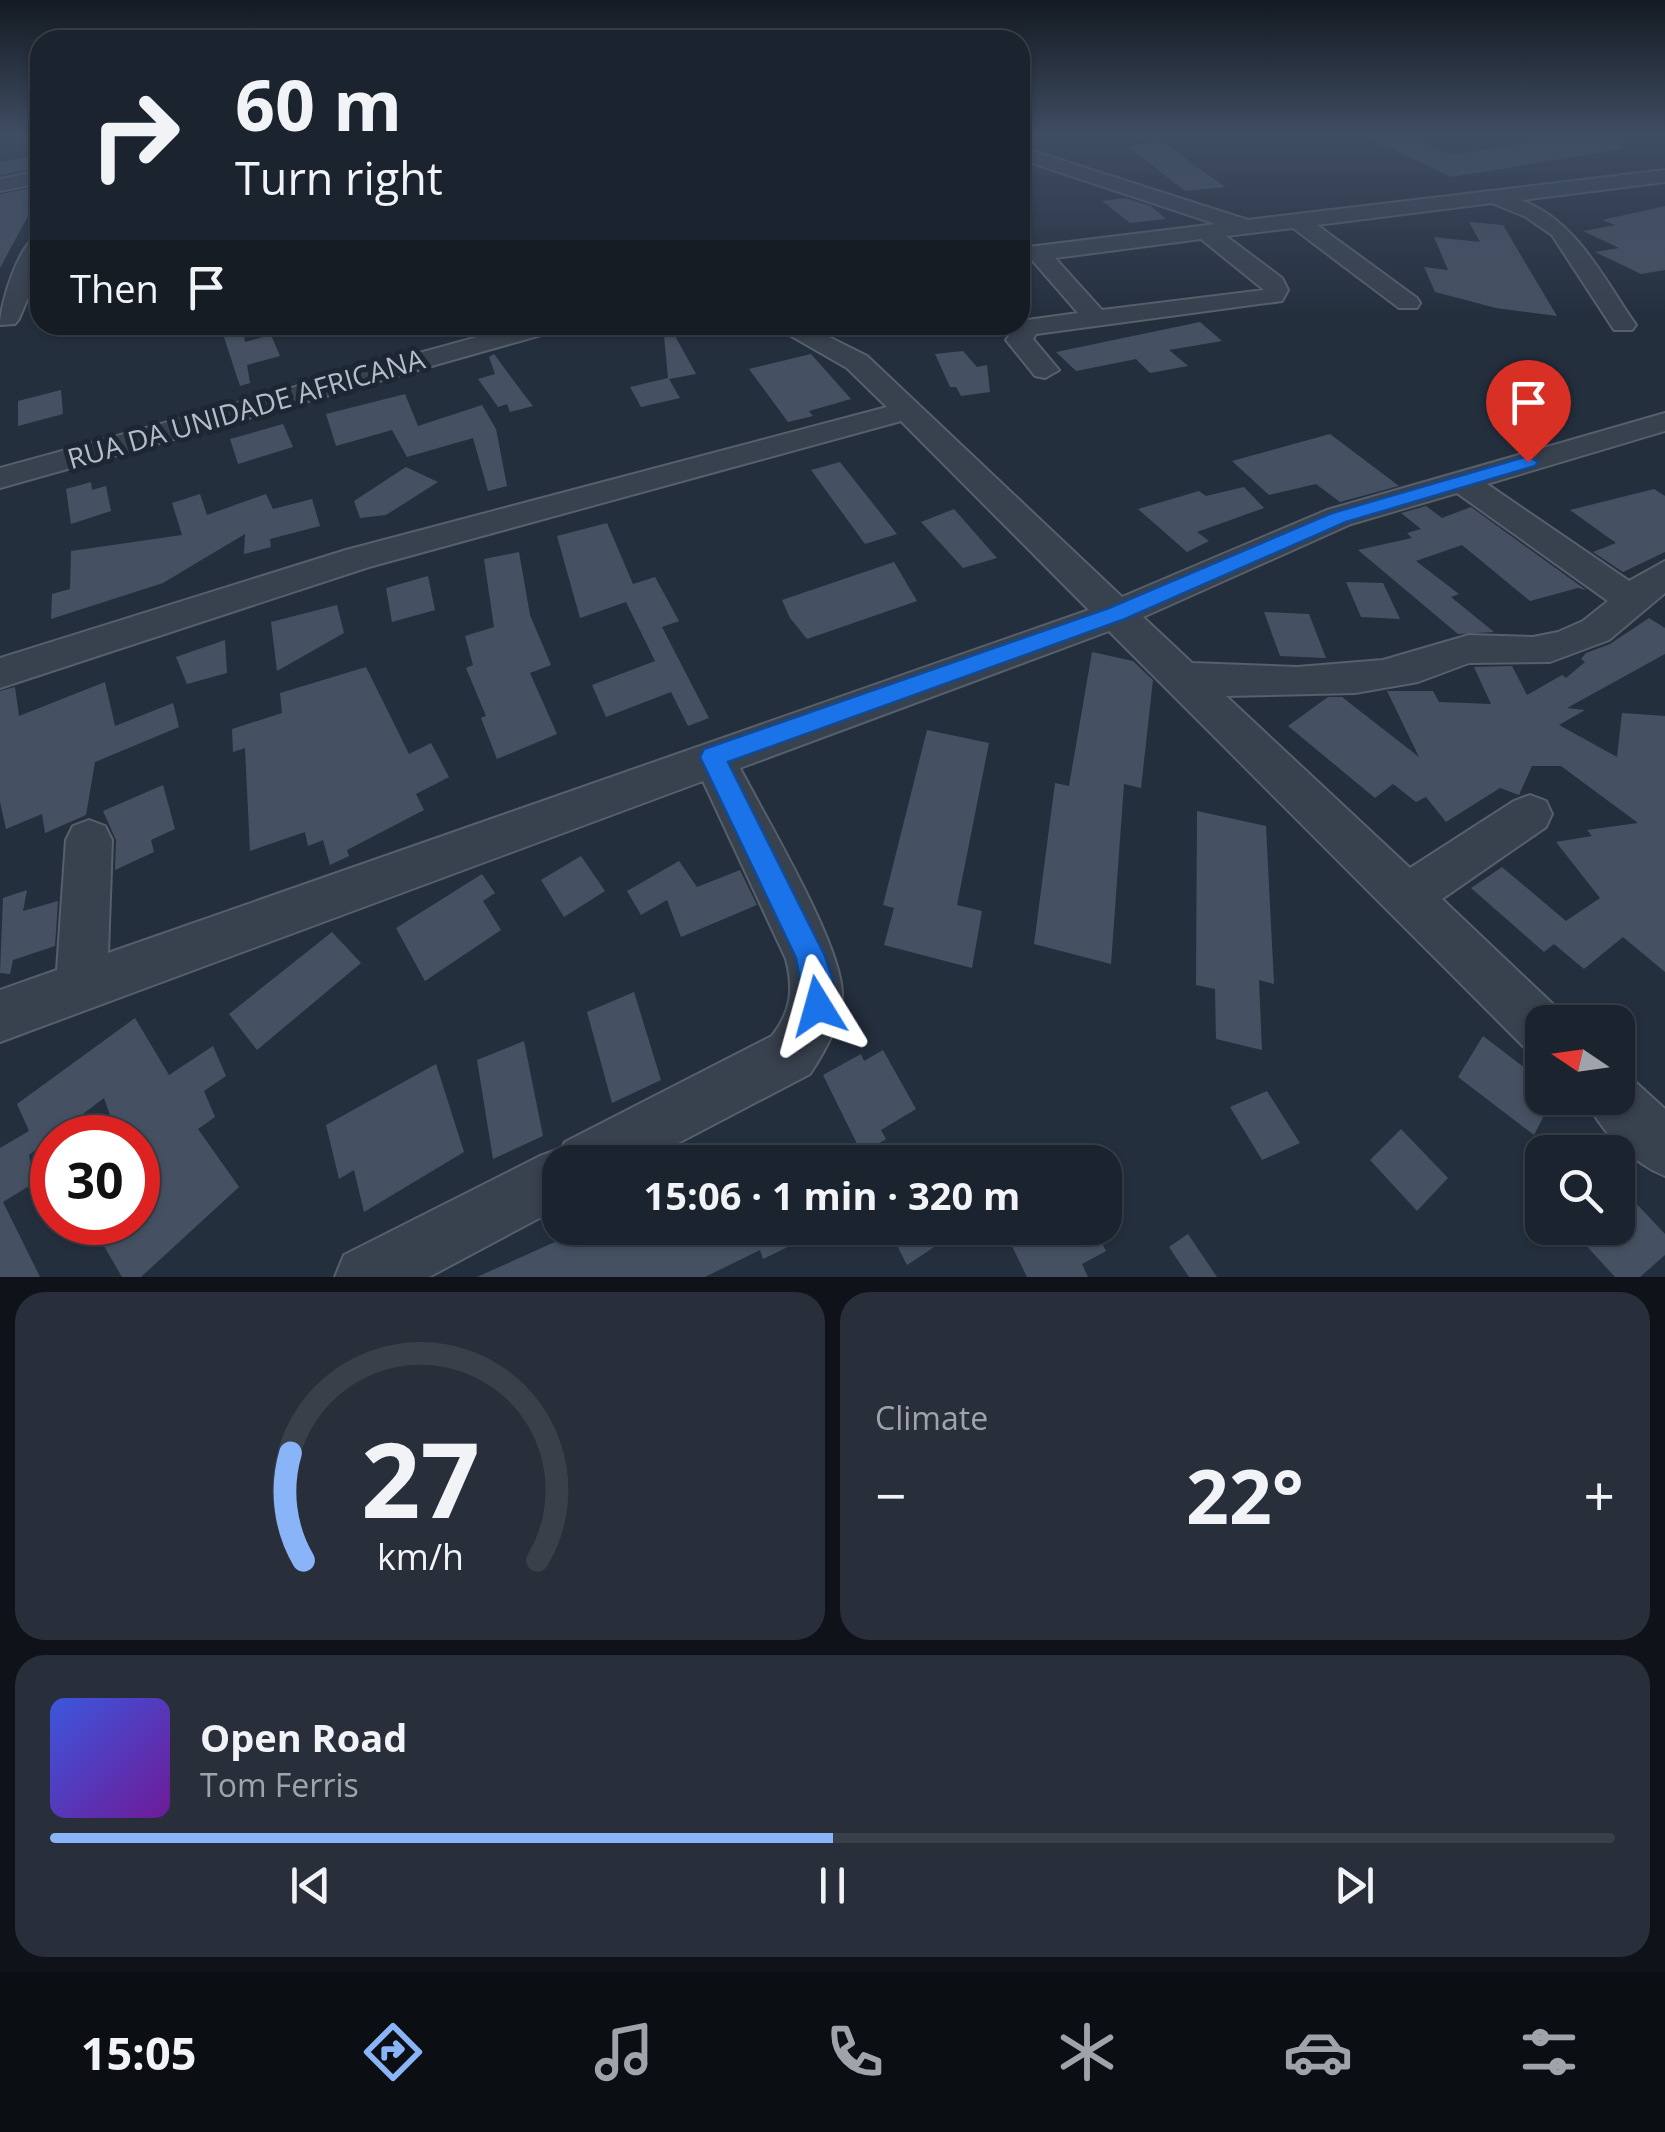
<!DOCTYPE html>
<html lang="en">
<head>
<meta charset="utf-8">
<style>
  body { margin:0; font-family:"Open Sans",sans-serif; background:#282f3a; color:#f1f3f6; height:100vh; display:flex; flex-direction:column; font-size:38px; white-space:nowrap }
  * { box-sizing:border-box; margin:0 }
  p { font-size:32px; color:#a0a4aa }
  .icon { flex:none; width:55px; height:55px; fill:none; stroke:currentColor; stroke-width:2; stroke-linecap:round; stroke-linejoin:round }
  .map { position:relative; height:1277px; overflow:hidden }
  .drawer { display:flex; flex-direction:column; gap:15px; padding:15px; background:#0f1319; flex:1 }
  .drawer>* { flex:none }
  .banner { position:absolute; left:30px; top:30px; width:1000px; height:305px; border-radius:30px; box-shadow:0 2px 8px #0004,0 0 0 2px #39404a; background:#1b232e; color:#f1f3f6; overflow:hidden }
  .needle { width:65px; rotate:283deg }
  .buttons { position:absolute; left:1525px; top:1005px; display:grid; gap:20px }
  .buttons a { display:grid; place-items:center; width:110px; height:110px; border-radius:20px; background:#1b232e; box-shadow:0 2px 8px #0004,0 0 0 2px #39404a; font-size:50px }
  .speed { position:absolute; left:30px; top:1115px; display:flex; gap:20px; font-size:50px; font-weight:700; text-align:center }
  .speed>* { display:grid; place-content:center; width:130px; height:130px; border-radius:50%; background:#1b232e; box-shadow:0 2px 8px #0004,0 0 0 2px #39404a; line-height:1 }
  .speed .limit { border:15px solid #d22; background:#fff; color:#111 }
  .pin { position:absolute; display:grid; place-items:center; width:85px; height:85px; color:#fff; margin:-102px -42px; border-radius:50% 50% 50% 0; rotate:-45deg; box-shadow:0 0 10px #0007 }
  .pin .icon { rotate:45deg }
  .me { position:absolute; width:110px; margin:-55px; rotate:352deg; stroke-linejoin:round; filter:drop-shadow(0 0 8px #0008) }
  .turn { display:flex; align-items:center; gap:35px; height:210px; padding:0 40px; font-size:45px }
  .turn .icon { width:130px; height:130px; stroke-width:2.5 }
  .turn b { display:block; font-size:70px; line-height:85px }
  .then { display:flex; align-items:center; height:95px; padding:0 40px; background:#0003; gap:20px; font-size:38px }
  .big { font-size:75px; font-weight:700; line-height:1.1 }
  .drawer .widget { flex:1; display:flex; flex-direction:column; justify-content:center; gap:15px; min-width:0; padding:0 35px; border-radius:30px; background:#282f3a }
  .drawer .dial { align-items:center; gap:0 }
  .dial svg { height:260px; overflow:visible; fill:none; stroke:#39404a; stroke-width:7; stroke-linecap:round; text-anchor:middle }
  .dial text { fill:#f1f3f6; stroke:none }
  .song { display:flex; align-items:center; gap:30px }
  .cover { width:120px; height:120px; border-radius:15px; background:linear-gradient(135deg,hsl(230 70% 55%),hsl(280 70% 35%)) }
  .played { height:10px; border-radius:5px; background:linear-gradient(90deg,#8ab4f8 50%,#39404a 50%) }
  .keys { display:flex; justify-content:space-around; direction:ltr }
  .heat { display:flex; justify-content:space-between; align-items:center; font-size:55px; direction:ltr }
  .drawer .tiles { flex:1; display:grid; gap:15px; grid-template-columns:1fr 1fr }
  .widget:last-child { grid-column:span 2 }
  .trip { position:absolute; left:542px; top:1145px; width:580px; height:100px; border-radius:30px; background:#1b232e; box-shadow:0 2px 8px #0004,0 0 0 2px #39404a; font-weight:700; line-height:100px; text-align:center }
  .menu { display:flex; height:160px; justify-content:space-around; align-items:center; background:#0b0e12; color:#a0a4aa }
  .menu .icon { width:70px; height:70px }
  .menu .on { color:#8ab4f8 }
  .menu b { font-size:45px; color:#f1f3f6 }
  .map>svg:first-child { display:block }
</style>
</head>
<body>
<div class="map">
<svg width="1665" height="1277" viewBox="0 0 1665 1277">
  <rect width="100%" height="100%" fill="#242f3e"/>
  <path fill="#455162" d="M1366,137h49l36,18 107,-18h63l1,12 -171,28z
    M1161,140l64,47 -40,4 -58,-45z
    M35,156l1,12 -36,7v-13z
    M38,187l2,25 -11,2 -29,54v-74z
    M1125,198l26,8 15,13 -36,4 -28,-22z
    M1665,206v64l-24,4 -46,-22 24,-4 -36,-17 32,-6 -13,-5z
    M1469,222l34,3 54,91 -61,-8 -61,-16 -11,-25 24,3 -14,-33 46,5z
    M1200,322l22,19 -53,9 19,16 -38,7 -14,-14 -60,12 -20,-19z
    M220,325h22l3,17 26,-7 9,21 -33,9 3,18 -10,3z
    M663,325h6l27,49 -27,5 11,19 -39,9 -11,-20 38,-9z
    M963,351l14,16 10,-2 3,27 -29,4 -5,-9h-6l-15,-33z
    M494,354l28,38 11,14 -23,6 -3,-8 -9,3 -20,-28 17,-5 -6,-17z
    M811,354l40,45 -42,12 4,5 -25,6 -39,-53z
    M61,390l2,24 -45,12v-25z
    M405,394l13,32 64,-21 14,24 11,57 -19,5 -15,-53 -66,19 -15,-27 -56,16 -10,-32z
    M283,424l10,23 -55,17 -8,-25z
    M1330,434l69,52 -59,16 -24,-18 -47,11 -37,-34z
    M840,462l57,72 -32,10 -54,-74z
    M406,467l32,15 -52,33 -26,3 -6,-17z
    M91,482l1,8 14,-4 5,25 -40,13 -5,-35z
    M1244,487l20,21 -67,24 12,9 -22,11 -49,-43 61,-18 7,5z
    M1654,489l11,7v56l-42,20 -30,-20 23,-9 -46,-33z
    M200,494l7,21 59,-21 7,15 39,-10 8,27 -50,13 1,8 -27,7 1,-20 -82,49 -112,36 1,-25 18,-5 1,-38 111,-16 -10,-32z
    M1426,506l16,12 29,-11 115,83 -8,-2 -48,13 -68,-56 -46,16 43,33 -8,3 43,35 -36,2 -100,-84 54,-12 -5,-5 14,-4 -20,-16z
    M954,509l43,49 -34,10 -42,-46z
    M607,523l26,61 22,-7 24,44 -17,6 47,91 -21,8 -17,-34 -65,25 -14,-32 63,-24 -29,-59 -46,16 -23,-82z
    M519,552l11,63 21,50 -21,8 27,61 -60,25 -16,-41 5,-2 -20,-48 7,-3 -8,-29 29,-9 -10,-68z
    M894,562l23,39 -110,38 -17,-21 -8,-18z
    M428,576l7,34 -43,12 -6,-34z
    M1346,582l37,1 17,36 -39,-2z
    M337,605l7,28 -67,38 -6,-49z
    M1264,612l45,2 17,44 -46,-2z
    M1649,618l16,10v26l-98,54 18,2 -26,15 58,32 5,-44 43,3v256l-42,-35 -39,32 -30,-25 -10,8 -73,-64 31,-21 64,54 34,-23 -44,-56 36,-6 -5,-6 51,-7 -77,-57h-29l-13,29 -19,-7 -54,34 -20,-25 -10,5 -23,-18 -18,14 -87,-72 40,-29h14l77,60 -32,-66h46l6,11 52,2 -17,-37 38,-1 15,29 35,-20 4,3 19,-16 -4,-3 5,-6 24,-9z
    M225,640l2,33 -40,11 -11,-27z
    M1092,652l41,9 20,19 -12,108 -17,-4 -13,180 -77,-20 21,-161 14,3z
    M366,667l43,87 22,-11 18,34 -33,17 8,16 -77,40 2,6 -19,9 -7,-25 -15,6 -3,-14 -55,19 -5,-103 -12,4 -1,-23 50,-16 -2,-20z
    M105,682l10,44 58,-23 6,24 -84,35 -9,53 -41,18 -3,-19 -36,15 -6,-27v-111l15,-4 4,29z
    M927,730l62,13 -32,162 25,6 -10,57 -88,-23 10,-37 -11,-3z
    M163,785l12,44 -24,11 3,12 -39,18 1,-30 -13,-29z
    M1197,811l69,15 8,158 -15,-4 3,70 -46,-11 -1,-50 -19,-4z
    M581,856l24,35 -41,26 -23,-37z
    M679,861l18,26 43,-17 17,35 -76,32 -14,-37 -26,15 -14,-24z
    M482,874l13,19 -12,8 18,29 -76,51 -29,-53z
    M27,890l-4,21 35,-10 -3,45 -42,14 -3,14 -10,-1 3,-75z
    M332,932l29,31 -104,87 -28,-36z
    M634,992l27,88 -49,23 -25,-91z
    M135,1018l34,57 44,-29 13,30 -22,15 11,26 -17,12 41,58 -98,90h-19l-32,-55h48v-22l14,-13 -14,-49h-20l-14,-40 -75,57 5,28 -31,19 37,75h-40v-129l29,-17 -12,-27z
    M1483,1036l59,45v17h11l-19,37 -76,-58z
    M524,1041l19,95 -50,23 -16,-99z
    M883,1050l33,59 -35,21 5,9 -24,15 -39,-79 38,-21 3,7z
    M436,1064l28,88 -100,60 -10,-42 -15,9 -13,-54z
    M1267,1091l33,52 -38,17 -32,-53z
    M1401,1129l47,49 -31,33 -47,-51z
    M1618,1184l47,50v21l-25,22h-25l-45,-49h48z
    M586,1228h220l-17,8 3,9 -29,14 -3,-9 -55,27h-228z
    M888,1228h75l-56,37z
    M1037,1228h57l12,23 -24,13 6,13h-61l-17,-35z
    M1188,1234l29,43h-28l-20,-30z"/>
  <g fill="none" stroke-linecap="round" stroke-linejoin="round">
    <g stroke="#565f6c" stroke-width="4">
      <path id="minor" d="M1020,147l228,73 417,-50v12l-144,18c56,21 82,78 115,125l-4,5h-18l-62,-95 -26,-18 -34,-14 -175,22 100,73 3,5 -3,5h-18l-106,-80 -67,8 56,42 6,12 -6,11 -246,33 -3,5 26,31 -14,8 -10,-2 -29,-36 14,-19 58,-8 -46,-53 -12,2v-14l196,-24 -196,-65zM1201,239l63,51 -162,20 -47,-52z
        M40,171v12l-40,8v-12z
        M40,235v34l-21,50 -4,5 -15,1c0,-20 19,-84 40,-90z
        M521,325h42l-4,5 -559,158v-20z
        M772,325h33l62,31 255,241 205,-87 338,-97v18l-178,53 142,97 36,-20v32l-56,47 -59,22 -81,1 -51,19 -63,11 -129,3 184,172 104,-67 16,-6 16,6 6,13 -6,13 -104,72 118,112 5,11h-23v33l-18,-8 -415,-416 -369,137c25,49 103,178 102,227 -1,28 -17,56 -32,79l-168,88h-82v45l-131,70h-94l9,-22 196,-99 22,-8 3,-6 207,-106c19,-25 22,-46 14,-77l-83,-178 -703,261v-52l57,-20 9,-130 7,-14 16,-6 16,6 7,14 -4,113 981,-343 -188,-189 -532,146 -369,121v-30l346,-108 541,-143 -40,-39zM1457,493l151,108 -25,20 -25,11 -25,5 -64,-2 -86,25 -86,7 -105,-4 -49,-46 208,-93z
        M1618,1072l14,7 33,30v67c-32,-13 -67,-46 -79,-78h32z"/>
    </g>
    <use href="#minor" fill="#38414e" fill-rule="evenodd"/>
  </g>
  <linearGradient id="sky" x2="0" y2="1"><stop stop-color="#141a22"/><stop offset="0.43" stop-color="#3f4d63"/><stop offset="1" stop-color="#3f4d63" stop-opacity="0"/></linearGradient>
  <rect width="1665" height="315" fill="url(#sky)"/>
  <path fill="#1a73e8" stroke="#114b97" stroke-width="2.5" d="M1528,456l10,6 -3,4 -189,56 -221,97 -397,143 97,194 8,24v26l-4,11 -11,5 -11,-5 -11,-59 -96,-201 4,-8 405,-141 223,-95z"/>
  <g text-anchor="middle" stroke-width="10" stroke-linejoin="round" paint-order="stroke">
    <g font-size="28" fill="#b4bcc9" stroke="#1d2633">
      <text transform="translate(246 409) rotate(-16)" y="10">RUA DA UNIDADE AFRICANA</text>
    </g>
  </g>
</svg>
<div class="buttons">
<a><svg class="needle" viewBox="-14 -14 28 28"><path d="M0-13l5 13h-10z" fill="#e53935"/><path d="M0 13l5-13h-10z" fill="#a0a4aa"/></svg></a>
<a><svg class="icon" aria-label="search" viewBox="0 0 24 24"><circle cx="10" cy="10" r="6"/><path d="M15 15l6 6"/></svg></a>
</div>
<div class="speed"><div class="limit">30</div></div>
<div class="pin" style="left:1528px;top:462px;background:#d93025"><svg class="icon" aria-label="arrive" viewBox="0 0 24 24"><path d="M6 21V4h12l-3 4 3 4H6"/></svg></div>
<svg class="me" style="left:818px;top:1006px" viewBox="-20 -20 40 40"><path d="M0-17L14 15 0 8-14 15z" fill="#1a73e8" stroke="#fff" stroke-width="4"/></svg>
<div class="trip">15:06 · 1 min · 320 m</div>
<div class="banner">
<div class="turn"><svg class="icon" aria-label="right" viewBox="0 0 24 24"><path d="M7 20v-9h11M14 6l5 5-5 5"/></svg><div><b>60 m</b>Turn right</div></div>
<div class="then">Then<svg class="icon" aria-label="arrive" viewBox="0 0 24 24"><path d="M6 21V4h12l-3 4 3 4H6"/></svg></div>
</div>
</div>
<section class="drawer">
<div class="tiles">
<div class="widget dial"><svg viewBox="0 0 100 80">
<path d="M14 69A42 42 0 1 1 86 69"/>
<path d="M14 69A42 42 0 0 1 10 36" stroke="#8ab4f8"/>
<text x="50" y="56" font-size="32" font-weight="700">27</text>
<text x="50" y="72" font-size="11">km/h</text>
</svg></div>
<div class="widget"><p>Climate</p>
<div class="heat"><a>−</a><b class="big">22°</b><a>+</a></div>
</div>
<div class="widget">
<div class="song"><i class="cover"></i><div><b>Open Road</b><p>Tom Ferris</p></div></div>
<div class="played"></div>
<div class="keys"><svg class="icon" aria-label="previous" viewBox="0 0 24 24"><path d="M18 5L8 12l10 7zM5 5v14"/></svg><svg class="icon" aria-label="pause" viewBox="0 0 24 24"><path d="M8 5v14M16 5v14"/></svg><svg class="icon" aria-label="next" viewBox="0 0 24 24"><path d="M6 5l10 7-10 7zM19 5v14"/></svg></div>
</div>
</div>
</section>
<nav class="menu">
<b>15:05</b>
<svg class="icon on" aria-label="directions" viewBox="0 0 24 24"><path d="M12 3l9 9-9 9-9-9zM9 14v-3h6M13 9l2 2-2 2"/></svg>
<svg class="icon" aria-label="music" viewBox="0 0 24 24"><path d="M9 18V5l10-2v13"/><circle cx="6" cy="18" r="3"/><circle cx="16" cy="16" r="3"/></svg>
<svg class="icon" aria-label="phone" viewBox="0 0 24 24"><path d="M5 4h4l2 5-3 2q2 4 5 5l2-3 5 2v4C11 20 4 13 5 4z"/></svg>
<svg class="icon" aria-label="climate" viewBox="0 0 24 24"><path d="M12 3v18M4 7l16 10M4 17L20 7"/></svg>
<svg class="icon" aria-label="car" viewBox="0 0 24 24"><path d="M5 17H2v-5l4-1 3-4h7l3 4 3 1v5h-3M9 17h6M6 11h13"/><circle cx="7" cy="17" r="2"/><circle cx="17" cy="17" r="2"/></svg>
<svg class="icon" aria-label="filters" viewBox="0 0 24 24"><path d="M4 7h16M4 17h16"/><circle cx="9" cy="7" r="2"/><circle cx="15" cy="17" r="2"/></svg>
</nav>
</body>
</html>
